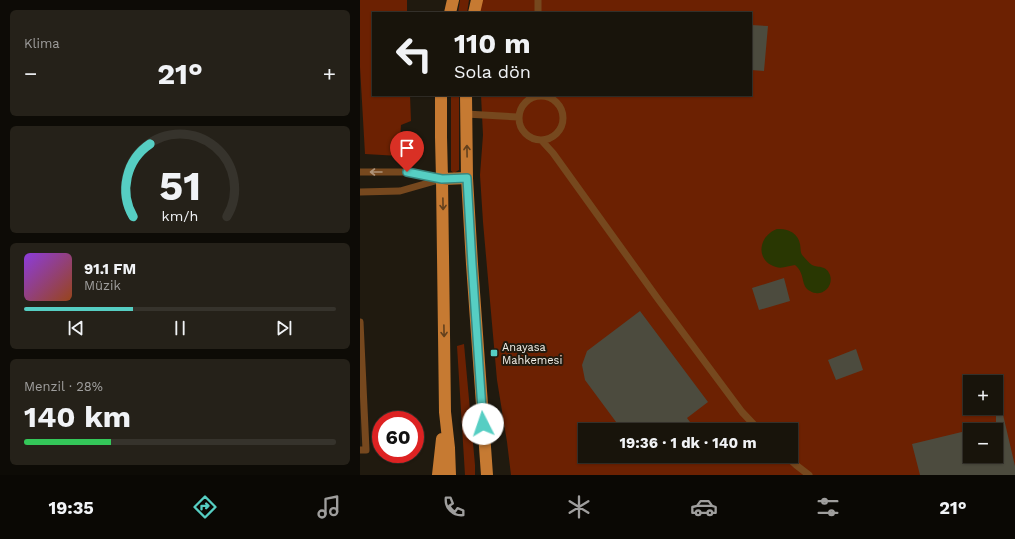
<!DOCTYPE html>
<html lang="tr">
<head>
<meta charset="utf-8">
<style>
  body { margin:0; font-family:"Work Sans",sans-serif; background:#252119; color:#f1f3f6; height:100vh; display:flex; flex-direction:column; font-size:15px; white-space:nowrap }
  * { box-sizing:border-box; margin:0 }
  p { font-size:13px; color:#9f9e9d }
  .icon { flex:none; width:22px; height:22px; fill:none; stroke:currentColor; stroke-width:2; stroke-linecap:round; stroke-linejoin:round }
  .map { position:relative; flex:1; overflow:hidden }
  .sheet { display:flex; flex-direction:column; gap:10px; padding:10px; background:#0d0b06; width:360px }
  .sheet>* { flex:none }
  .hud { position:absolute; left:12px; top:12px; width:380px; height:84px; border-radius:0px; box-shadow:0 1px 3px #0004,0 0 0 1px #36332c; background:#18140b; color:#f1f3f6; overflow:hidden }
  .buttons { position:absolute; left:603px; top:375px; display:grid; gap:8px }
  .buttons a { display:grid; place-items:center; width:40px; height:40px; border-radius:0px; background:#18140b; box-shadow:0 1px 3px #0004,0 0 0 1px #36332c; font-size:20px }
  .speed { position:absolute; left:12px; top:411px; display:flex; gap:8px; font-size:20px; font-weight:700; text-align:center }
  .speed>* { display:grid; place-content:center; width:52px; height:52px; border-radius:50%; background:#18140b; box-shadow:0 1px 3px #0004,0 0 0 1px #36332c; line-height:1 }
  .speed .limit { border:6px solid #d22; background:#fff; color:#111 }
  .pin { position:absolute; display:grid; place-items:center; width:34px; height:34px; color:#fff; margin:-41px -17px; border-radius:50% 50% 50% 0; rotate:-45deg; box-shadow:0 0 4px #0007 }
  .pin .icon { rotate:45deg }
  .me { position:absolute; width:44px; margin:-22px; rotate:356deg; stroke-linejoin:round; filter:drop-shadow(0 0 3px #0008) }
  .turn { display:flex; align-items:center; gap:14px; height:84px; padding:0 16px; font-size:18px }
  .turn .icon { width:52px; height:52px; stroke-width:2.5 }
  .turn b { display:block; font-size:28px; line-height:34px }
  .big { font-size:30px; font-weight:700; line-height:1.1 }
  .sheet .card { flex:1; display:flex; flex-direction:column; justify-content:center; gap:6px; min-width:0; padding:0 14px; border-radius:6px; background:#252119 }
  .sheet .dial { align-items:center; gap:0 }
  .dial svg { height:104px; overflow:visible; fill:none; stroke:#36332c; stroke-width:7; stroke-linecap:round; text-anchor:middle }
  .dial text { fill:#f1f3f6; stroke:none }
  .song { display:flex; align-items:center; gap:12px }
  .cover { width:48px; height:48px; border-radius:6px; background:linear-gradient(135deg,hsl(270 70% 55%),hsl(20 70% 35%)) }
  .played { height:4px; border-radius:2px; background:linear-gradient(90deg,#56cec3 35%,#36332c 35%) }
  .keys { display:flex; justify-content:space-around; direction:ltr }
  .heat { display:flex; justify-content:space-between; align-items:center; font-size:22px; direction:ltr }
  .charge { height:6px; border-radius:3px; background:linear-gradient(90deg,#34c759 28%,#36332c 0) }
  .trip { position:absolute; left:218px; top:423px; width:220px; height:40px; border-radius:0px; background:#18140b; box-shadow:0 1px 3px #0004,0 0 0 1px #36332c; font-weight:700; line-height:40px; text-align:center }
  .menu { display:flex; height:64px; justify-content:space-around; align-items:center; background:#0a0804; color:#9f9e9d }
  .menu .icon { width:28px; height:28px }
  .menu .current { color:#56cec3 }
  .menu b { font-size:18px; color:#f1f3f6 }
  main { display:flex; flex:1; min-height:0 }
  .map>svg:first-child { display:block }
</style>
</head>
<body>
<main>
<section class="sheet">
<div class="card"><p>Klima</p>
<div class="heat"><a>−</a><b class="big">21°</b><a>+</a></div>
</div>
<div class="card dial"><svg viewBox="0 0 100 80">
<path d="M14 69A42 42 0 1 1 86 69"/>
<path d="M14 69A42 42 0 0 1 27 13" stroke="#56cec3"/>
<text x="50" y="56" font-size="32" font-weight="700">51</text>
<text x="50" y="72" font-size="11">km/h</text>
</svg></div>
<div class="card">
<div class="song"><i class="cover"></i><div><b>91.1 FM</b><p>Müzik</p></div></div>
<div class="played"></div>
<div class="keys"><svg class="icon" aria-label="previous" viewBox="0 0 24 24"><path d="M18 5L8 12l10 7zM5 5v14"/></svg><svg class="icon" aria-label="pause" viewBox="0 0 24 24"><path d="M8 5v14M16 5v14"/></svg><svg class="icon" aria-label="next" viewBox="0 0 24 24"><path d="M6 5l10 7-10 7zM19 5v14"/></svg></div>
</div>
<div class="card"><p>Menzil · 28%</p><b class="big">140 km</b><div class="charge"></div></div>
</section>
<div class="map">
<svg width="655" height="475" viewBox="0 0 655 475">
  <rect width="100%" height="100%" fill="#201a0f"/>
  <path fill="#6c2102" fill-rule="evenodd" d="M0,0h47v13h-34v82h37l1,26 -10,4 -2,31 -34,-2 -5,-87z
    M100,0h9l-2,13h-9z
    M117,0h538v475h-504l-4,-33 -10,-62 -14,-158 -3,-47 3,-40 -2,-40h270v-82h-277zM610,382h26v26h-26zM225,430h206v26h-206zM610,430h26v26h-26z
    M91,95h8v75l-5,3 -3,-2z
    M104,344l11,121v10h-10l-8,-129z"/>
  <path fill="#293702" d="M417,229c11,-1 21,4 23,15 1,5 0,9 3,12 3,3 6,7 9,9 7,3 14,0 18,10 4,12 -9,23 -20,16 -10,-5 -4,-17 -15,-26 -7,1 -13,4 -19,2 -21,-6 -18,-31 1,-38z"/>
  <path fill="#4c4b3e" d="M391,25l17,1 -4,45 -13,-1z
    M424,278l6,23 -31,9 -7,-22z
    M280,311l68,91 -21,16 9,12h-74l-37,-50 -3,-15 5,-14z
    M496,349l7,21 -27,10 -8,-20z
    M641,406l14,60v9h-95l-8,-31 58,-14v26h26v-49z"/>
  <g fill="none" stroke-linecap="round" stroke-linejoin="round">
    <path stroke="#76481e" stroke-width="7" d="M178,13v-13
      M159 118a22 22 0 1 1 44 0a22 22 0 1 1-44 0Z
      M106,114l52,3
      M182,141l11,12 105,146 84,113 17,18
      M0,172h47l33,7
      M0,192l40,-1 42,-12
      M0,322l6,128h-6
      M426,456l10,9 13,10"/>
    <path stroke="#c67a32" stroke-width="12" d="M90,13l3,-13
      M114,13l3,-13
      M81,95v42l1,42 3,233 4,36 1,27
      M106,95l1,83 5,86 15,211
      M82,179l25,-1
      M78,475l4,-36"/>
  </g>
  <defs><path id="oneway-shaft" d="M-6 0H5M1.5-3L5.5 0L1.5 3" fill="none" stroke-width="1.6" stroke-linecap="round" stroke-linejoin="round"/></defs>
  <g stroke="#62401d">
    <use href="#oneway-shaft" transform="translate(107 151) rotate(-91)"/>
    <use href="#oneway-shaft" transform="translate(83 204) rotate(89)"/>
    <use href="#oneway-shaft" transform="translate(84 331) rotate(89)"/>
  </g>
  <use stroke="#ae9378" href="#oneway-shaft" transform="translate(16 172) rotate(-180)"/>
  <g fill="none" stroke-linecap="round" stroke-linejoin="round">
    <g stroke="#38867f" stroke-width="10">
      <path id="route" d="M47,172l35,7 25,-1 5,86 11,160"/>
    </g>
    <use href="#route" stroke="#56cec3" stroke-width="7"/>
  </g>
  <rect fill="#56cec3" stroke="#201a0f" stroke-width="1.5" x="130" y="349" width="8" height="8" rx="2"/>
  <g text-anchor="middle" stroke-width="4" stroke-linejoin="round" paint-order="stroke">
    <g font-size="11" fill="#f2eee7" stroke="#201a0f" text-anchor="start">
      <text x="142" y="351">Anayasa<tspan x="142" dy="13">Mahkemesi</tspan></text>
    </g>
  </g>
</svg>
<div class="buttons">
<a>+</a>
<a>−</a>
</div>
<div class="speed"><div class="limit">60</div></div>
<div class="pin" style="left:47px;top:172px;background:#d93025"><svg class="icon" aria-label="arrive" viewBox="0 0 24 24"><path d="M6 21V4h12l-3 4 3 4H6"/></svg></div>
<svg class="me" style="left:123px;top:424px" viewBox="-20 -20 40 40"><circle r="19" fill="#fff"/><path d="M0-13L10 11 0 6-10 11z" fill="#56cec3"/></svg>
<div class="trip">19:36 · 1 dk · 140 m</div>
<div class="hud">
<div class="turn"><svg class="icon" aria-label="left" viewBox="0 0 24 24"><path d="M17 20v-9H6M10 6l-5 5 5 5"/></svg><div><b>110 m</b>Sola dön</div></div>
</div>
</div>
</main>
<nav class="menu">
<b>19:35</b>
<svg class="icon current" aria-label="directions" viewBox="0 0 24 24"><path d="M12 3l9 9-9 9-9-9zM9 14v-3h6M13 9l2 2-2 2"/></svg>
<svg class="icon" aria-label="music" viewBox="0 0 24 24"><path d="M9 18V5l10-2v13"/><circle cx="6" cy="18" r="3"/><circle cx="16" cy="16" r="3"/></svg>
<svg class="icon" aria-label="phone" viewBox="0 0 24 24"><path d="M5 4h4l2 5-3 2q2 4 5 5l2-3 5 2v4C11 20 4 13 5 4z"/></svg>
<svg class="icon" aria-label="climate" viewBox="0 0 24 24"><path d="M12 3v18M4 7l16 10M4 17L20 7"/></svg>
<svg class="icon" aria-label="car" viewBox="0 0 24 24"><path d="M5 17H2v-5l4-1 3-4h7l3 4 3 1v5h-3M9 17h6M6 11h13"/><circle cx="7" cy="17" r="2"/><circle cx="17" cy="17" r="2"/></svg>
<svg class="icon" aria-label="filters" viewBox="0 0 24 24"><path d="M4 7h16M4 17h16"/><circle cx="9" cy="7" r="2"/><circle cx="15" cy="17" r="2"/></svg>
<b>21°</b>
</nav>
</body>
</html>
